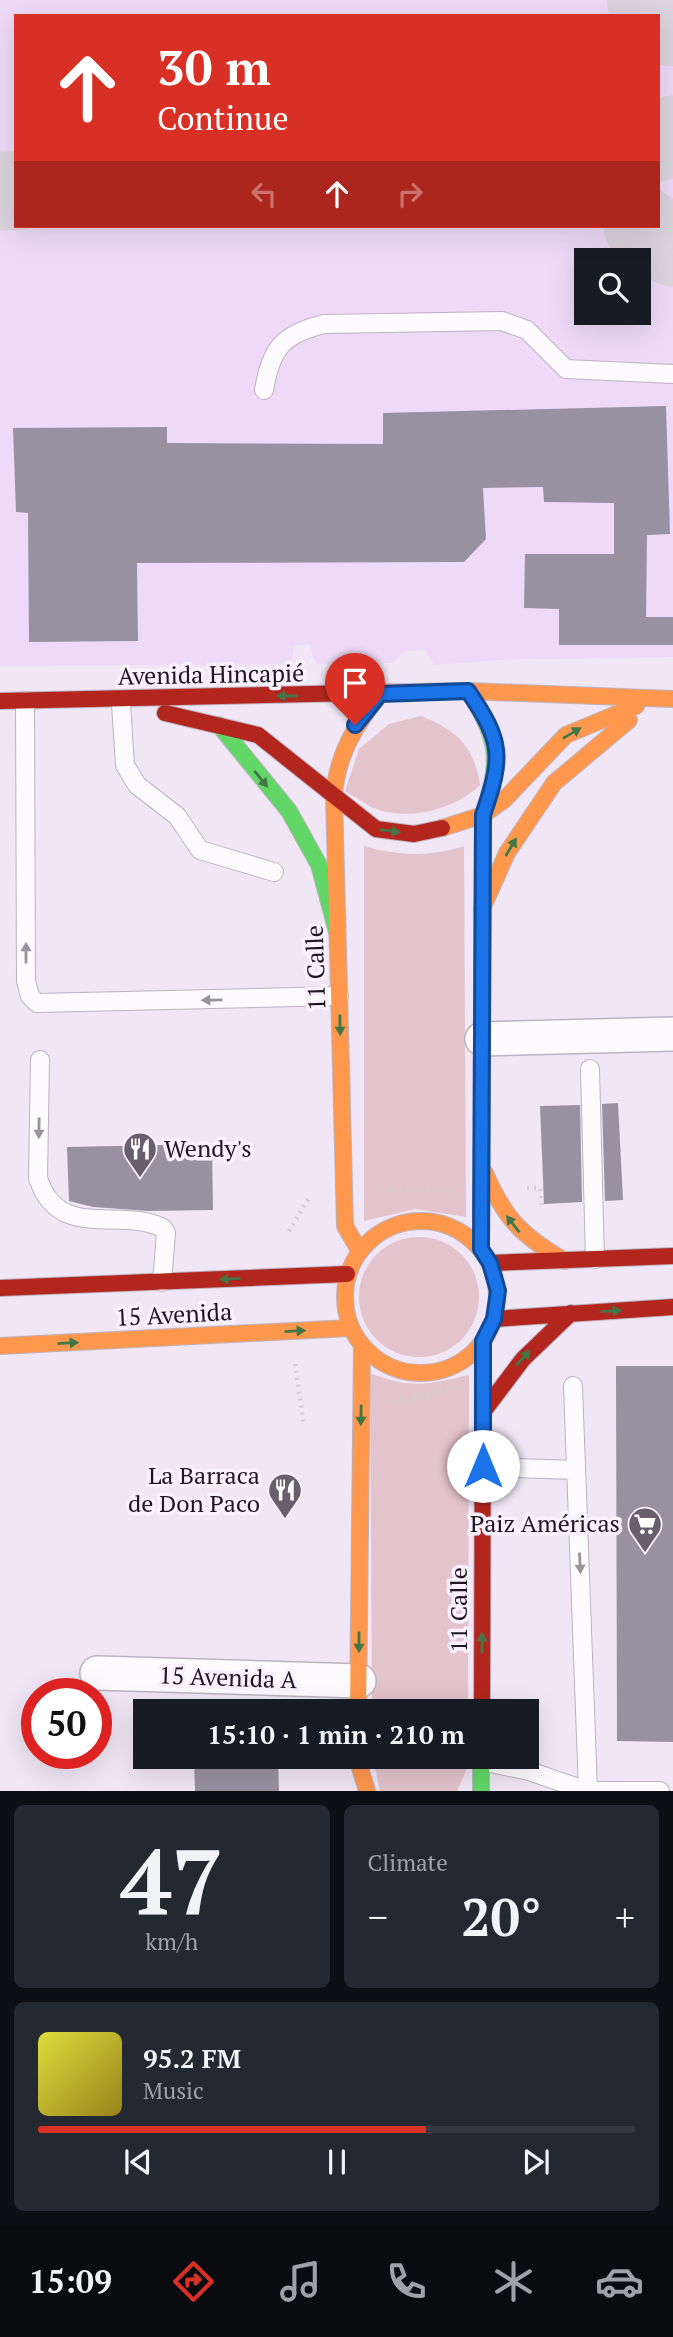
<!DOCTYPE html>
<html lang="en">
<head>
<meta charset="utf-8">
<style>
  body { margin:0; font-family:"PT Serif",serif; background:#242831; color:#f1f3f6; height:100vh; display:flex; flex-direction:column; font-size:26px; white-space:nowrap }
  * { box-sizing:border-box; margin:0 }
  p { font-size:23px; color:#9ea1a6 }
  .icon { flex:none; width:38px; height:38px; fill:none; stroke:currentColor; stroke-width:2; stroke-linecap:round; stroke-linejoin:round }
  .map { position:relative; height:1791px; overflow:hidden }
  .details { display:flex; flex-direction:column; gap:14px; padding:14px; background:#0d0f14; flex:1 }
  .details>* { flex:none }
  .hud { position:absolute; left:14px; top:14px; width:646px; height:214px; border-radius:0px; box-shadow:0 7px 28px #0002; background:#d93025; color:#fff; overflow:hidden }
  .fabs { position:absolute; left:574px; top:248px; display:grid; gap:14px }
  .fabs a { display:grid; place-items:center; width:77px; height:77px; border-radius:0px; background:#171b24; box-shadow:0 7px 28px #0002; font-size:35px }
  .speed { position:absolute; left:21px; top:1678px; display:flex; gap:14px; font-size:35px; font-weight:700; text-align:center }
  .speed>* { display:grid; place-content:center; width:91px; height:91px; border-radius:50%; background:#171b24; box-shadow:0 7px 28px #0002; line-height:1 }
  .speed .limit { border:10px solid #d22; background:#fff; color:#111 }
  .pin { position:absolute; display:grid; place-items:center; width:60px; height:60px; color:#fff; margin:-72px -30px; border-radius:50% 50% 50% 0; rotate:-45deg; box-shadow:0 0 7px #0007 }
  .pin .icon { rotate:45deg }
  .me { position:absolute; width:77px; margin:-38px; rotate:0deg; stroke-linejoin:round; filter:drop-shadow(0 0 5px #0008) }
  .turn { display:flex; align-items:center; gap:24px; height:147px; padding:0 28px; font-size:32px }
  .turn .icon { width:91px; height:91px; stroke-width:2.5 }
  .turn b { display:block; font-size:49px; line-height:60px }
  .lanes { display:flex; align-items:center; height:66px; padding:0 28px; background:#0003; justify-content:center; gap:35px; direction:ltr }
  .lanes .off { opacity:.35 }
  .big { font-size:52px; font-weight:700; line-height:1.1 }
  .details .tile { flex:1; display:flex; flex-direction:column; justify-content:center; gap:10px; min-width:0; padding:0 24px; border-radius:10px; background:#242831 }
  .details .dial { align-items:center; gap:0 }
  .dial b { font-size:91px; line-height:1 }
  .song { display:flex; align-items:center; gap:21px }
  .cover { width:84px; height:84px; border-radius:10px; background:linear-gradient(135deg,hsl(60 70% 55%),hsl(50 70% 35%)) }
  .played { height:7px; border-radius:4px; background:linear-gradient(90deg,#d93025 65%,#363941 65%) }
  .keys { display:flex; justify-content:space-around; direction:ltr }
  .heat { display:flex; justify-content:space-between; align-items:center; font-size:38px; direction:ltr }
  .details .tiles { flex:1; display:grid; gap:14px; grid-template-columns:1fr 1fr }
  .tile:last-child { grid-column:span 2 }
  .trip { position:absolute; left:133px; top:1699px; width:406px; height:70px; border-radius:0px; background:#171b24; box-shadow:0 7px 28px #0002; font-weight:700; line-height:70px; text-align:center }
  .dock { display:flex; height:112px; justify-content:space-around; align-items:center; background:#090b0e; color:#9ea1a6 }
  .dock .icon { width:49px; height:49px }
  .dock .on { color:#d93025 }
  .dock b { font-size:32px; color:#f1f3f6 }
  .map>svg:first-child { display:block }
</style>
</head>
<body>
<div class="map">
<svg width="673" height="1791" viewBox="0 0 673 1791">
  <rect width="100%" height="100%" fill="#f0e6f5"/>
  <path fill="#eedaf8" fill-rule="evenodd" d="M0,0h673v657l-173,3 -66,5 -9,-15 -21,1 -12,12 -74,1 -6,-9 -2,-11 -16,2 -2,12 -10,6 -282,2zM16,16h642v210h-642zM586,261h53v52h-53z"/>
  <path fill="#e3c3cc" d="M421,716c36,15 52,28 59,69 -25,24 -67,35 -101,25 -12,-4 -23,-13 -34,-19l14,-42 30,-25z
    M364,846c34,10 66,11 100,0l2,371 -51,-8 -51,12z
    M359 1297a60 60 0 1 1 120 0a60 60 0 1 1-120 0Z
    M370,1373c40,16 59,12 99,2l-1,336h-96z
    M373,1757h94l-1,14 -9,20h-77z"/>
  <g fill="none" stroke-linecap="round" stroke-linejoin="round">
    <path stroke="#dbd4de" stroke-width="79" d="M646,0l27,27
      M658,142l15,-7
      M0,191h16
      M643,226l30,21"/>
  </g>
  <path fill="#9891a2" d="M666,406l4,128 -23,1 -1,82h27v28h-114v-36l-35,-1 1,-54h89v-51l-70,-1 -1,-15 -60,1 3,51 -22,23 -327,1 1,78 -109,1 -1,-129 -12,-1 -3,-84 154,-1v16l216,1v-31z
    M618,1103l5,97 -18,1 -3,-97z
    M580,1105l2,97 -38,2 -4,-98z
    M212,1144l1,66 -64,1 -56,-4 -24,-6 -2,-54z
    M616,1366h57v376l-56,-1z
    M194,1757h84l1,34h-84z"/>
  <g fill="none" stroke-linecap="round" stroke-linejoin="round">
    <g stroke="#bcb3c0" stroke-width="20">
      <path id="lane" d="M264,390c7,-42 19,-56 60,-66l178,-3 25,9 39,39 107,5
        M25,701l1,280 4,15 7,7 302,-7
        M121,704l4,61 12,20 40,31 23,34 74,22
        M40,1060l-2,118c21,64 80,28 125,50l3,5 -4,49
        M590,1069l5,190
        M573,1386l15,405
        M483,1467l92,3
        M481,1761l48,10 58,20
        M598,1791h62"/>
    </g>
    <g stroke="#bcb3c0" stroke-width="36">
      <path id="street" d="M482,1039l191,-5
        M97,1673l262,8"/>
    </g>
    <g stroke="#bcb3c0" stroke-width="18">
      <path id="fast" d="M468,691c32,48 33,70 15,124l-2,434
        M219,725l70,86 30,54 18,67
        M481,1757v34"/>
    </g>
    <g stroke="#bcb3c0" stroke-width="18">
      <path id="slow" d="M355,693l113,-2 205,8
        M442,828l41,-13 21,-15 62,-65 70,-29
        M482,909l25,-56 47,-70 75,-63
        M485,1173c20,46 37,63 80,88
        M345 1297a76 76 0 1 1 152 0a76 76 0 1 1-152 0Z
        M359,1250l-14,-24 -11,-432c4,-41 21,-68 46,-100
        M0,1346l350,-18
        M358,1712l4,-366
        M357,1758l10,33"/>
    </g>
    <g stroke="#bcb3c0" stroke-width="18">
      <path id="jam" d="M0,701l355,-8
        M165,713l93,22 118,94 38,5 28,-6
        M490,1263l183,-7
        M0,1288l347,-14
        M494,1319l179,-12
        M483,1412l40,-53 48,-46
        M482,1712l1,-371"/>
    </g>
    <path stroke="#d1cfd3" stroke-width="4.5" stroke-dasharray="2 5" stroke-linecap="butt" d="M527,1188h13l2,17
      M378,1190l71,1
      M289,1231l21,-35
      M295,1364l9,62
      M393,1403l59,-16"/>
    <use href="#lane" stroke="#fdfbfe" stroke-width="18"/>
    <use href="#street" stroke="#fdfbfe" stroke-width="33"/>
    <use href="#fast" stroke="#63d668" stroke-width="16"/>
    <use href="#slow" stroke="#ff974d" stroke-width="16"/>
    <use href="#jam" stroke="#b3261e" stroke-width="16"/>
  </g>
  <defs><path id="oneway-solid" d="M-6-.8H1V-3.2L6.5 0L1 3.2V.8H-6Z" transform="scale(1.75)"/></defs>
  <g fill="#417646">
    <use href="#oneway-solid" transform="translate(287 696) rotate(-180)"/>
    <use href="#oneway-solid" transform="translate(572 733) rotate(-31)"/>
    <use href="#oneway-solid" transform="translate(261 779) rotate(51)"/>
    <use href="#oneway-solid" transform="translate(390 831) rotate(7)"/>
    <use href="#oneway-solid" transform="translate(511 847) rotate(-59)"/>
    <use href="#oneway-solid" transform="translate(340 1025) rotate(89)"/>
    <use href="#oneway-solid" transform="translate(513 1224) rotate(-128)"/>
    <use href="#oneway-solid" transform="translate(230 1279) rotate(177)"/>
    <use href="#oneway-solid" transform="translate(611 1311) rotate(-3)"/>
    <use href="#oneway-solid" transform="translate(295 1331) rotate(-3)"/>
    <use href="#oneway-solid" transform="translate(68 1343) rotate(-3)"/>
    <use href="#oneway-solid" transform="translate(523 1358) rotate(-49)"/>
    <use href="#oneway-solid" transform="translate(361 1415) rotate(91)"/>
    <use href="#oneway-solid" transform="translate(359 1642) rotate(90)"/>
    <use href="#oneway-solid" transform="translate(482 1643) rotate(-90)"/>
  </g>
  <g fill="#99949b">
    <use href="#oneway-solid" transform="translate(26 953) rotate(-90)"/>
    <use href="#oneway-solid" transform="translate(212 1000) rotate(179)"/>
    <use href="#oneway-solid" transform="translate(39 1128) rotate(91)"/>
    <use href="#oneway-solid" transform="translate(580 1563) rotate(87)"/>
  </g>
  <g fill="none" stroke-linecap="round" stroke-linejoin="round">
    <g stroke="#114b97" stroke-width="18">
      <path id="route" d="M355,725l25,-31 88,-3c35,51 35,66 15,124l-2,434 9,14 8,28 -4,28 -11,22v125"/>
    </g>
    <use href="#route" stroke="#1a73e8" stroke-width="12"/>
  </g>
  <defs>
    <g id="restaurant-pin" transform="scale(1.75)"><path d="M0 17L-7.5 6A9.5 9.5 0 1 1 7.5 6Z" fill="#685f6c" stroke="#faf1ff"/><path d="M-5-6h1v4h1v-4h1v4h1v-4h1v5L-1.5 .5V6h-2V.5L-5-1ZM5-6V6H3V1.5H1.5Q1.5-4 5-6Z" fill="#fff"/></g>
    <g id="supermarket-pin" transform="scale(1.75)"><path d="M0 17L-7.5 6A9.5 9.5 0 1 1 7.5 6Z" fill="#685f6c" stroke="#faf1ff"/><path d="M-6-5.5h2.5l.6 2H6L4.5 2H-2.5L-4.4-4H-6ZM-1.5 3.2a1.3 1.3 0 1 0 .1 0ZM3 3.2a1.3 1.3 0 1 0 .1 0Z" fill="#fff"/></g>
  </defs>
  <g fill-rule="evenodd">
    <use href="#restaurant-pin" x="140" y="1149"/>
    <use href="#restaurant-pin" x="285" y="1490"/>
    <use href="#supermarket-pin" x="645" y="1524"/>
  </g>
  <g text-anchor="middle" stroke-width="7" stroke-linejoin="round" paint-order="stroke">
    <g font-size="24" fill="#1f1723" stroke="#faf1ff">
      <text transform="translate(211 675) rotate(-1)" y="8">Avenida Hincapié</text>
      <text transform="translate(316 968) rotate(-92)" y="8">11 Calle</text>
      <text transform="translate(174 1315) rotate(-3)" y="8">15 Avenida</text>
      <text transform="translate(459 1610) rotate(-90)" y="8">11 Calle</text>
      <text transform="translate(228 1678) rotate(2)" y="8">15 Avenida A</text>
    </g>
    <g font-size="24" fill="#1f1723" stroke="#faf1ff" text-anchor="end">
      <text x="164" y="1157" text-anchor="start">Wendy's</text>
      <text x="260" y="1484">La Barraca<tspan x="260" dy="28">de Don Paco</tspan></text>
      <text x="620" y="1532">Paiz Américas</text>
    </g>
  </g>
</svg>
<div class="fabs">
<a><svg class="icon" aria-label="search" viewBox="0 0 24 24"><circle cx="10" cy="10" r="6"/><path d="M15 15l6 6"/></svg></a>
</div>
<div class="speed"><div class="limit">50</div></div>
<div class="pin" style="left:355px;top:725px;background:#d93025"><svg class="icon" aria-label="arrive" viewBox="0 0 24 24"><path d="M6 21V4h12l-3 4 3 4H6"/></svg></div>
<svg class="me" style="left:483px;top:1466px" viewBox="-20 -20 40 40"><circle r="19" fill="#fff"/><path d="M0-13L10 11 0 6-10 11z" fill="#1a73e8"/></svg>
<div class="trip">15:10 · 1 min · 210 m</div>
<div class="hud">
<div class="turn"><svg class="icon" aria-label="ahead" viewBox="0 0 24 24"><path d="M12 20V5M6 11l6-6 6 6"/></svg><div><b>30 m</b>Continue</div></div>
<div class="lanes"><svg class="icon off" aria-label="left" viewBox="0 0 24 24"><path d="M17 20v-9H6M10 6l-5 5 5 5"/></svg><svg class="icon" aria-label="ahead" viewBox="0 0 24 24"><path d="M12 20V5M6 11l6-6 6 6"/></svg><svg class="icon off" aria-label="right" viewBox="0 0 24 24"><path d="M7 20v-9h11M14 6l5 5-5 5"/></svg></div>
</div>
</div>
<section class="details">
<div class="tiles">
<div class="tile dial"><b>47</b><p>km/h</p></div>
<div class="tile"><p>Climate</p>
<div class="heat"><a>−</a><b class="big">20°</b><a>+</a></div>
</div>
<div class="tile">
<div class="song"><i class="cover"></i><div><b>95.2 FM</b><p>Music</p></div></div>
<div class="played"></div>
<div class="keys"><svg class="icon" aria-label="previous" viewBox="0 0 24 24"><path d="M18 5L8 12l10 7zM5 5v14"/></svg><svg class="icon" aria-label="pause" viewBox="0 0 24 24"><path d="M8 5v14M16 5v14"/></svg><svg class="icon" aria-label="next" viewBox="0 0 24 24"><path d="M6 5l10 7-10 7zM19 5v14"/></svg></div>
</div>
</div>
</section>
<nav class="dock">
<b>15:09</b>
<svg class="icon on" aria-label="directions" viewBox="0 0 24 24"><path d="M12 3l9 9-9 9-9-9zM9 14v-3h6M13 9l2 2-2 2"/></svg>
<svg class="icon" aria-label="music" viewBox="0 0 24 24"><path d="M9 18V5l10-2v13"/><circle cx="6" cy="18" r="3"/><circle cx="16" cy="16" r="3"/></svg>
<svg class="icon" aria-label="phone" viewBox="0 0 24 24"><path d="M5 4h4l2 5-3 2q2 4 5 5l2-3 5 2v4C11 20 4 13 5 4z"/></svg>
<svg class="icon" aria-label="climate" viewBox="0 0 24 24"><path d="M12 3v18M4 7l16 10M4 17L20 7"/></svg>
<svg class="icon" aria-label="car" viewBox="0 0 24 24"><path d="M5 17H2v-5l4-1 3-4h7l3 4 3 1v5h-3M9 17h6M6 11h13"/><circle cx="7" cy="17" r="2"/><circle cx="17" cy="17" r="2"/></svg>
</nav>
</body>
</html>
